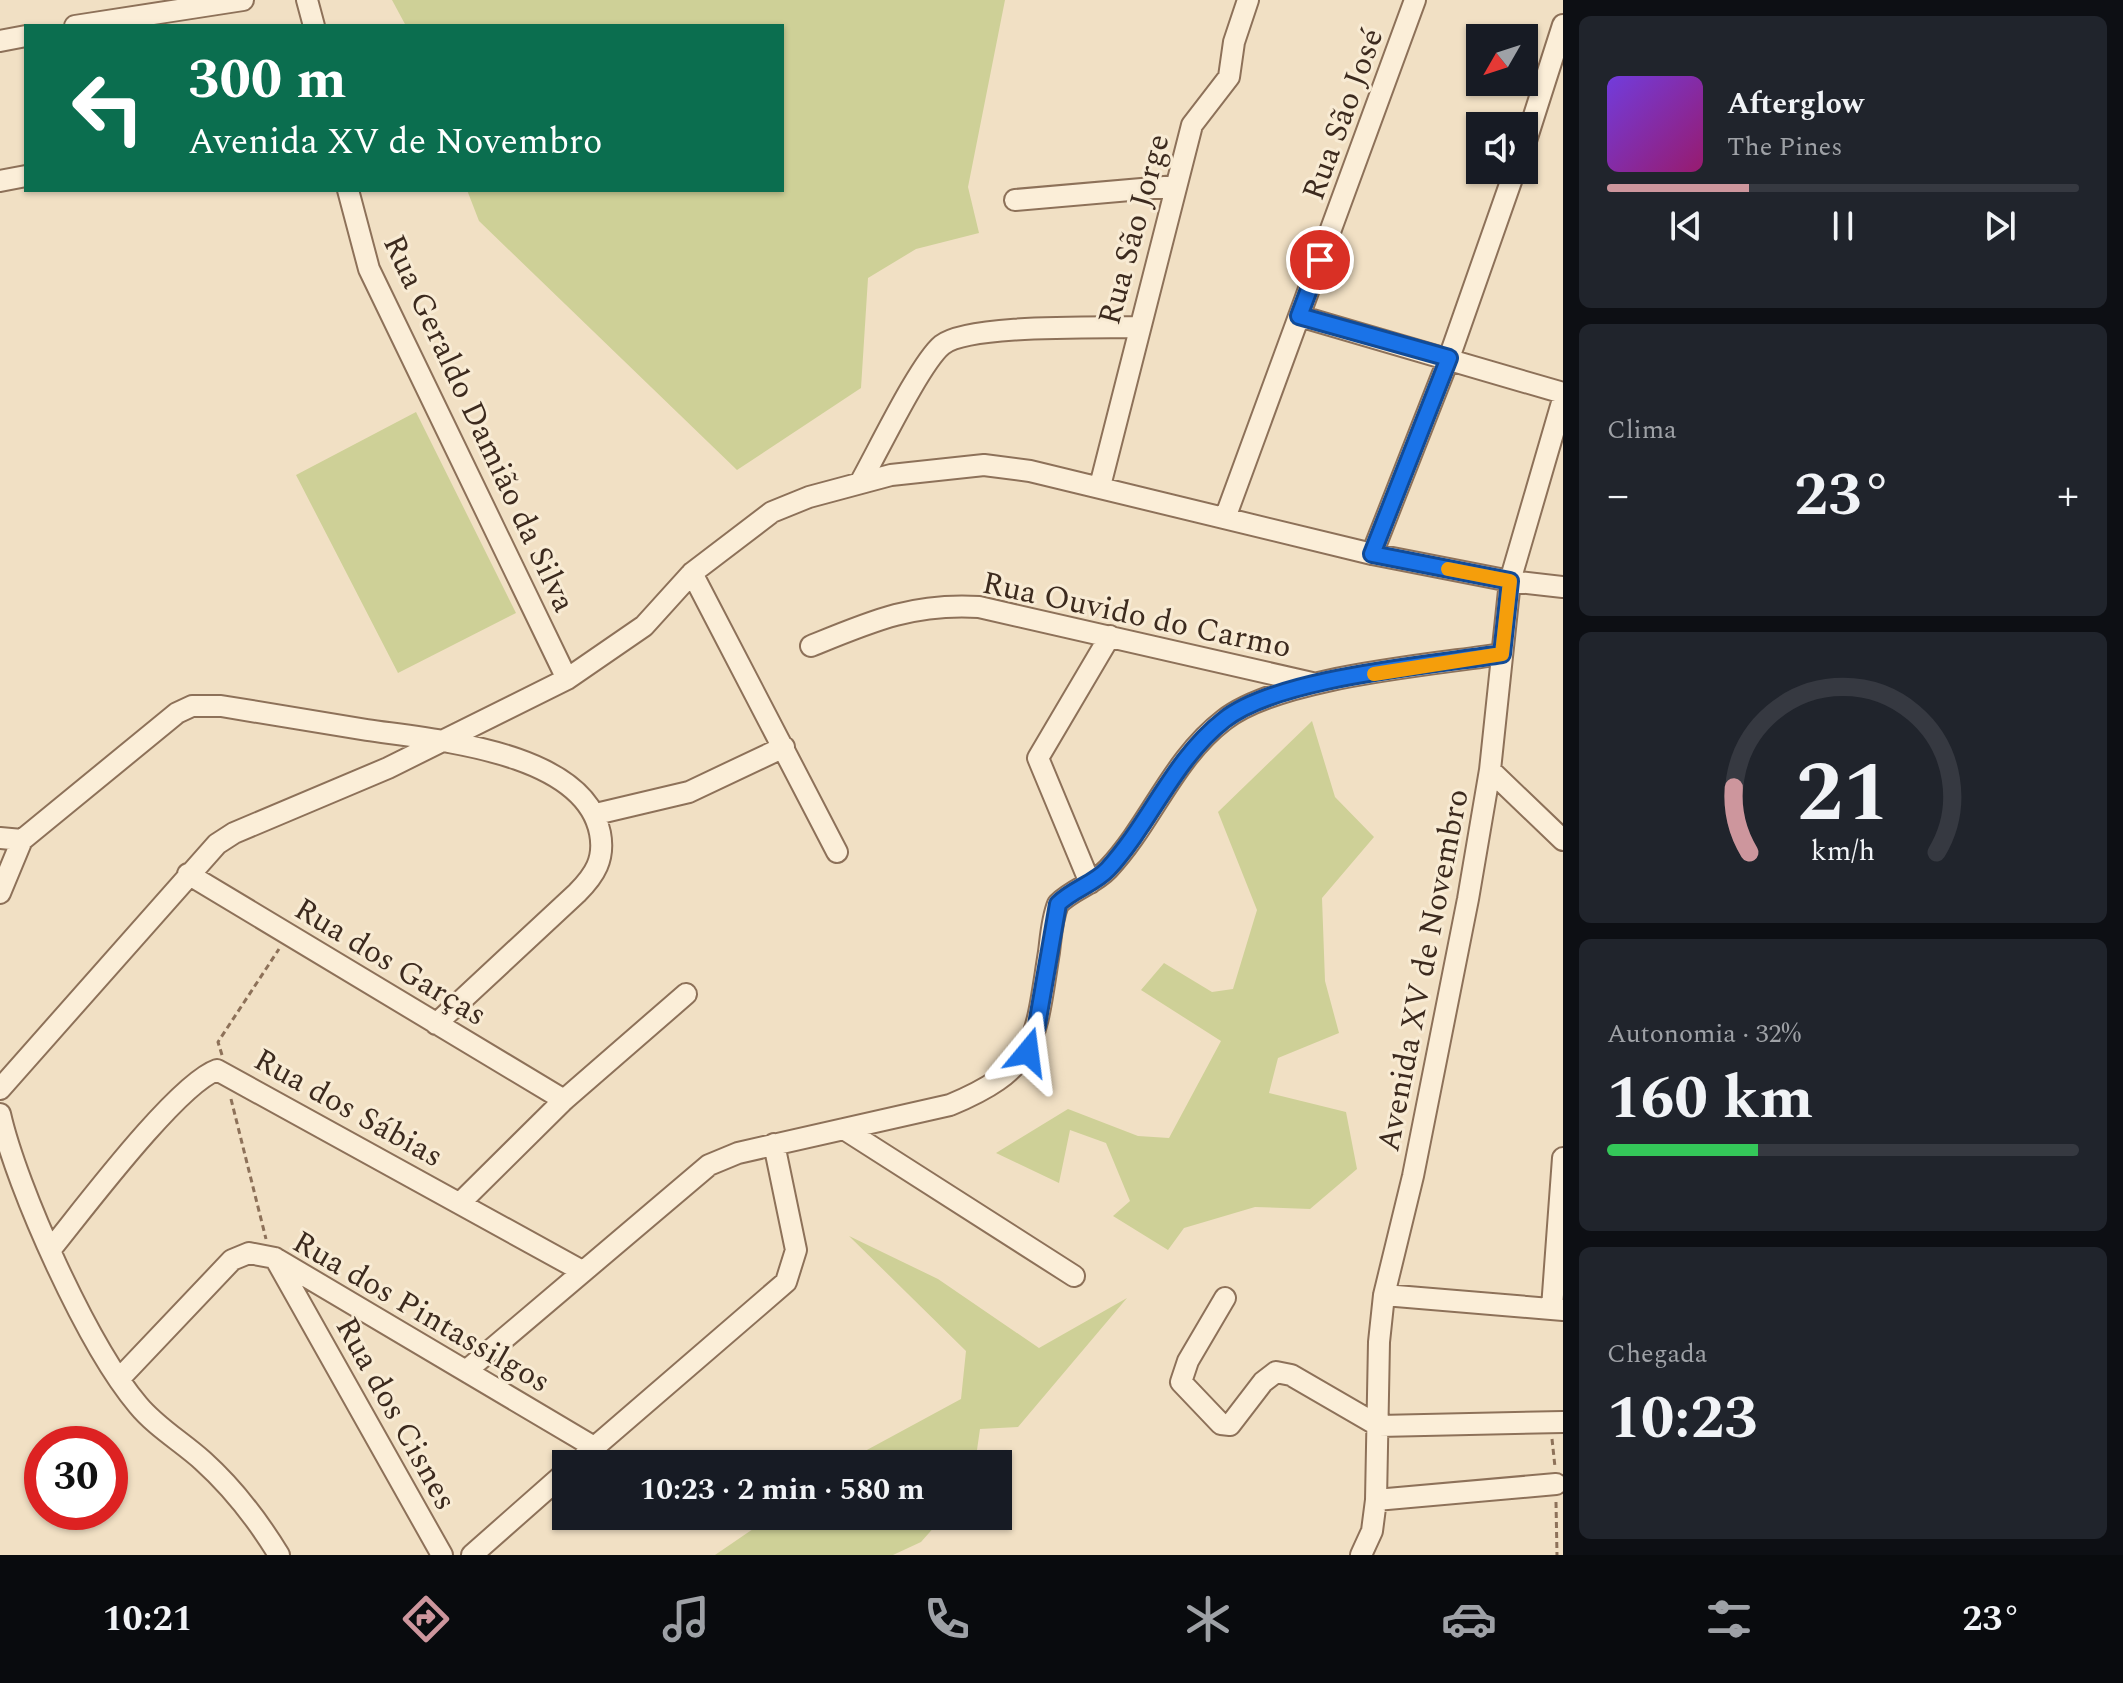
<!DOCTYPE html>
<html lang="pt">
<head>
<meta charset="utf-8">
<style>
  body { margin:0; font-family:Spectral,serif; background:#20242c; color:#f1f3f6; height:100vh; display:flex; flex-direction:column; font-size:30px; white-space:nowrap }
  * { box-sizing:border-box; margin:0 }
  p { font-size:26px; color:#9ea1a6 }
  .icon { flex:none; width:44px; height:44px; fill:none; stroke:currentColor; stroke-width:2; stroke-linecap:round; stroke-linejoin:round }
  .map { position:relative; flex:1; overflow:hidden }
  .drawer { display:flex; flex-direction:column; gap:16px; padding:16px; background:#0d0f14; width:560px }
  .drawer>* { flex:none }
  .banner { position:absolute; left:24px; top:24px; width:760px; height:168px; border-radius:0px; box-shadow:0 2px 6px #0004; background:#0b6e4f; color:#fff; overflow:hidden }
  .needle { width:52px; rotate:231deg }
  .fabs { position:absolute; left:1466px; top:24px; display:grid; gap:16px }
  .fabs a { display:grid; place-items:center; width:72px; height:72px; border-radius:0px; background:#171b24; box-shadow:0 2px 6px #0004; font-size:40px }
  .speed { position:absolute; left:24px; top:1426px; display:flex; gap:16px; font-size:40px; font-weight:700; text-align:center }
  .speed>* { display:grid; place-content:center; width:104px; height:104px; border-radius:50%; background:#171b24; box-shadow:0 2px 6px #0004; line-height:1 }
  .speed .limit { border:12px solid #d22; background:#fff; color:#111 }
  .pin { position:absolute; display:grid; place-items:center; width:68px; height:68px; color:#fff; margin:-34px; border:4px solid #fff; border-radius:50%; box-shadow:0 2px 8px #0007 }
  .me { position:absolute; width:88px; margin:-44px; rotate:16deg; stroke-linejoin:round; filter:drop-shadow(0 0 6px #0008) }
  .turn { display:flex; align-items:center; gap:28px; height:168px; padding:0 32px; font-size:36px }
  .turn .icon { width:104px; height:104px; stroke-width:2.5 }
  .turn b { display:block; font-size:56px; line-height:68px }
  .big { font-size:60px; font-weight:700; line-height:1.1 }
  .drawer .tile { flex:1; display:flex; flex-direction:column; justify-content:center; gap:12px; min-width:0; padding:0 28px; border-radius:12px; background:#20242c }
  .drawer .dial { align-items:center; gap:0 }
  .dial svg { height:208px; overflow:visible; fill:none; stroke:#363941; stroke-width:7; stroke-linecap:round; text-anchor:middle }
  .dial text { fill:#f1f3f6; stroke:none }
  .song { display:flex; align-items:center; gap:24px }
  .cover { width:96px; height:96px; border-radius:12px; background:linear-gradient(135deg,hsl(260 70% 55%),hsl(320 70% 35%)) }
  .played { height:8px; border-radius:4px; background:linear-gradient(90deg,#cd969d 30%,#363941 30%) }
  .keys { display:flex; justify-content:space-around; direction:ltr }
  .heat { display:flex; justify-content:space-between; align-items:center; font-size:44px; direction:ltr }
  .charge { height:12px; border-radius:6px; background:linear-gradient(90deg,#34c759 32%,#363941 0) }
  .trip { position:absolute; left:552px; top:1450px; width:460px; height:80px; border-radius:0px; background:#171b24; box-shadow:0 2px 6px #0004; font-weight:700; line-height:80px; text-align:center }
  .tab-bar { display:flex; height:128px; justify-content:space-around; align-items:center; background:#090b0e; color:#9ea1a6 }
  .tab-bar .icon { width:56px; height:56px }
  .tab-bar .active { color:#cd969d }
  .tab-bar b { font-size:36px; color:#f1f3f6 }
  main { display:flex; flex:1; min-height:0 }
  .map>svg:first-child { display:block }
</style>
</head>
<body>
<main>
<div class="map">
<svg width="1563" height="1555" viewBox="0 0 1563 1555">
  <rect width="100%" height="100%" fill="#f1e0c4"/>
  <path fill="#ced097" d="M392,0h613l-37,187 11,46 -63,16 -48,29 -7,110 -124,82 -258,-249 -12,-31h315v-164h-376z
    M416,412l100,201 -118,60 -102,-198z
    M1312,721l23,76 39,40 -52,61 3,83 14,52 -61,25 -9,35 77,19 11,57 -47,40 -55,-2 -71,21 -16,22 -55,-34 17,-15 -24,-58 -36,-13 -11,53 -63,-30 72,-44 70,27 31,2 52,-97 -80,-51 23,-27 48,29 21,-3 24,-79 -39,-98z
    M849,1236l89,43 101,69 88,-50 -109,129 -38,2 -5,35h-134l120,-65 5,-48z
    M772,1516h172l-23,26 -28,13h-178z"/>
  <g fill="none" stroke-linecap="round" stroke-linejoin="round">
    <g stroke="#8d7159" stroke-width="24">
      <path id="minor" d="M307,0l7,26
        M75,26l168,-26
        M0,41l26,-5
        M1524,147l39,-122
        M0,181l26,-5
        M348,190l21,79 198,410
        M1015,200l161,-14
        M1299,316l264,77
        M860,483c17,-30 60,-120 82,-138 26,-21 157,-17 196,-18
        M1100,486l92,-361 37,-48 5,-35 14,-42
        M1225,518l190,-518
        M1372,554l77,-196 66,-188
        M692,573l145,279
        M811,646c61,-25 102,-43 168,-39l333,76
        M1490,770l73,70
        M596,814l93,-22 95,-45
        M0,838l22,2
        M188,874l376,226
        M1090,883l-52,-125 72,-122
        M0,893l22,-53 155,-127 15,-7h29c49,8 98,16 146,24 67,10 217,21 233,103 5,26 -5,42 -23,60l-141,131
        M0,1089l217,-245 17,-11 154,-65 179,-89 77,-53 48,-53 80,-61 37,-15 82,-22 93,-10 46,6 342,83 138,27 53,6
        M0,1114c17,75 88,232 138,291 18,22 44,37 65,56 31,28 54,58 76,94
        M844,1129l230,147
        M460,1203l104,-103 122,-106
        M51,1249c31,-38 126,-165 166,-179l365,201
        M275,1258l167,297
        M1384,1295l179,15
        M1225,1298l-37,63 -7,21 40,42 9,1 33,-43 13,-10 15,3 88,51 184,-4
        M1552,1308l11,-150
        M466,1371l243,-206 29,-12 212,-48c89,-37 85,-66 99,-153 2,-16 3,-33 9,-48 15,-15 36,-20 50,-35 44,-47 64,-109 116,-149 55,-43 207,-55 278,-66
        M120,1378l112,-118 17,-7 26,5 319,189
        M575,1464l211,-182 10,-32 -22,-106
        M1376,1500l180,-16
        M472,1555l94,-83
        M1361,1555l11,-24 4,-31 3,-158 5,-47 29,-119 55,-277 22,-129 20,-189 53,-182"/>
    </g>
    <path stroke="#8d7159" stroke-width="3" stroke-dasharray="6 4" stroke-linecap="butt" d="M222,1055l-4,-13 61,-93
      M231,1099l35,140
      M1552,1439l3,28
      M1556,1502l1,53"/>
    <use href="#minor" stroke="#fbeed8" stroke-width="20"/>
  </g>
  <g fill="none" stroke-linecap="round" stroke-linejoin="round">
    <g stroke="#114b97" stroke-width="20">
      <path id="route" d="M1028,1052l9,-27 21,-121c15,-15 36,-20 50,-35 43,-47 65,-109 116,-149 54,-43 208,-55 278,-66l8,-73 -138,-27 77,-196 -150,-42 21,-56"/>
    </g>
    <use href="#route" stroke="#1a73e8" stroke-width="14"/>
    <path stroke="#f59e0b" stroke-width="14" d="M1374,674l128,-20 8,-73 -62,-12"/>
  </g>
  <g text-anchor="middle" stroke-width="6" stroke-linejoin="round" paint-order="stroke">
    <g font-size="32" fill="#3c2a1e" stroke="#f8ebd4">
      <text transform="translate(1342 114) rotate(-70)" y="11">Rua São José</text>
      <text transform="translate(1133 229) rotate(-75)" y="11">Rua São Jorge</text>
      <text transform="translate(480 423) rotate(65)" y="11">Rua Geraldo Damião da Silva</text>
      <text transform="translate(1137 614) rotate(12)" y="11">Rua Ouvido do Carmo</text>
      <text transform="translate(391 961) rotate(31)" y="11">Rua dos Garças</text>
      <text transform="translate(1422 970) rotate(-79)" y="11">Avenida XV de Novembro</text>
      <text transform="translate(349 1107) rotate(29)" y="11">Rua dos Sábias</text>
      <text transform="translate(422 1311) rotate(30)" y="11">Rua dos Pintassilgos</text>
      <text transform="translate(397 1413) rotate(61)" y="11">Rua dos Cisnes</text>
    </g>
  </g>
</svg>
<div class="fabs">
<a><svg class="needle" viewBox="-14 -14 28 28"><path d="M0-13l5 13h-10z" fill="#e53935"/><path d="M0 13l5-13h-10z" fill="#9ea1a6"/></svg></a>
<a><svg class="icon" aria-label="sound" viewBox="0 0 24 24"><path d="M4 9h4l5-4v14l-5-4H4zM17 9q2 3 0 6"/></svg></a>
</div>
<div class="speed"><div class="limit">30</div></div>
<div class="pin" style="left:1320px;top:260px;background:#d93025"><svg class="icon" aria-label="arrive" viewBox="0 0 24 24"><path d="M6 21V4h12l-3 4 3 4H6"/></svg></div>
<svg class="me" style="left:1028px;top:1052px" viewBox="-20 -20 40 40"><path d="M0-17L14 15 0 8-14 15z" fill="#1a73e8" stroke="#fff" stroke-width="4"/></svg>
<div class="trip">10:23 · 2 min · 580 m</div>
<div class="banner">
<div class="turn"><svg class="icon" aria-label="left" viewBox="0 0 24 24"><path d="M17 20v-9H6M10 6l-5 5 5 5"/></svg><div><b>300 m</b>Avenida XV de Novembro</div></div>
</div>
</div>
<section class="drawer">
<div class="tile">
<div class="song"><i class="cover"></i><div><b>Afterglow</b><p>The Pines</p></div></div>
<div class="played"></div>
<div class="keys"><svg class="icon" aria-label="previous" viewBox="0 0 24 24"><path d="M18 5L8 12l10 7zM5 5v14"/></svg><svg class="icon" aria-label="pause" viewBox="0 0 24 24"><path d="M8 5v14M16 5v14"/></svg><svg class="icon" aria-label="next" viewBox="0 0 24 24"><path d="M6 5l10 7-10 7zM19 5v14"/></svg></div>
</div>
<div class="tile"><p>Clima</p>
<div class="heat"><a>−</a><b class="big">23°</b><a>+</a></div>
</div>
<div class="tile dial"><svg viewBox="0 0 100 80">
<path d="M14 69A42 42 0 1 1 86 69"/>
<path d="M14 69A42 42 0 0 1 8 44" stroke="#cd969d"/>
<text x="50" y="56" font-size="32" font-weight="700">21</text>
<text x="50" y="72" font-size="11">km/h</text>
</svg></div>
<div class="tile"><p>Autonomia · 32%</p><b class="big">160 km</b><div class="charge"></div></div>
<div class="tile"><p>Chegada</p><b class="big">10:23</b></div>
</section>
</main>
<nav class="tab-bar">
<b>10:21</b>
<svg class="icon active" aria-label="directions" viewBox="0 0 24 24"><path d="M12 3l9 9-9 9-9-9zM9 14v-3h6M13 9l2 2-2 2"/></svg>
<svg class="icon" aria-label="music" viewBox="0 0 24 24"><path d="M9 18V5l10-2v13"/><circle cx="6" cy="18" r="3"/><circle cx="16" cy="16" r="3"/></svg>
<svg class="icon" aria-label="phone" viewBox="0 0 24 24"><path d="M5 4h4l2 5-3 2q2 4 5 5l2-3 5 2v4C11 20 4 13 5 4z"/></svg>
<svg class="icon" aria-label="climate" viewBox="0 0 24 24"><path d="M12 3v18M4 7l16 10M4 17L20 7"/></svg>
<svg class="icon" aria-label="car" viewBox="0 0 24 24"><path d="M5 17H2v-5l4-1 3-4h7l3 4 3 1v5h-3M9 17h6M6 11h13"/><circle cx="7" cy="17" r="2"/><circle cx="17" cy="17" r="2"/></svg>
<svg class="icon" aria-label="filters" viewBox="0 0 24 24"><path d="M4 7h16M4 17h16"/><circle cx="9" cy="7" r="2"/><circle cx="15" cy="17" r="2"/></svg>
<b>23°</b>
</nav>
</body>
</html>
